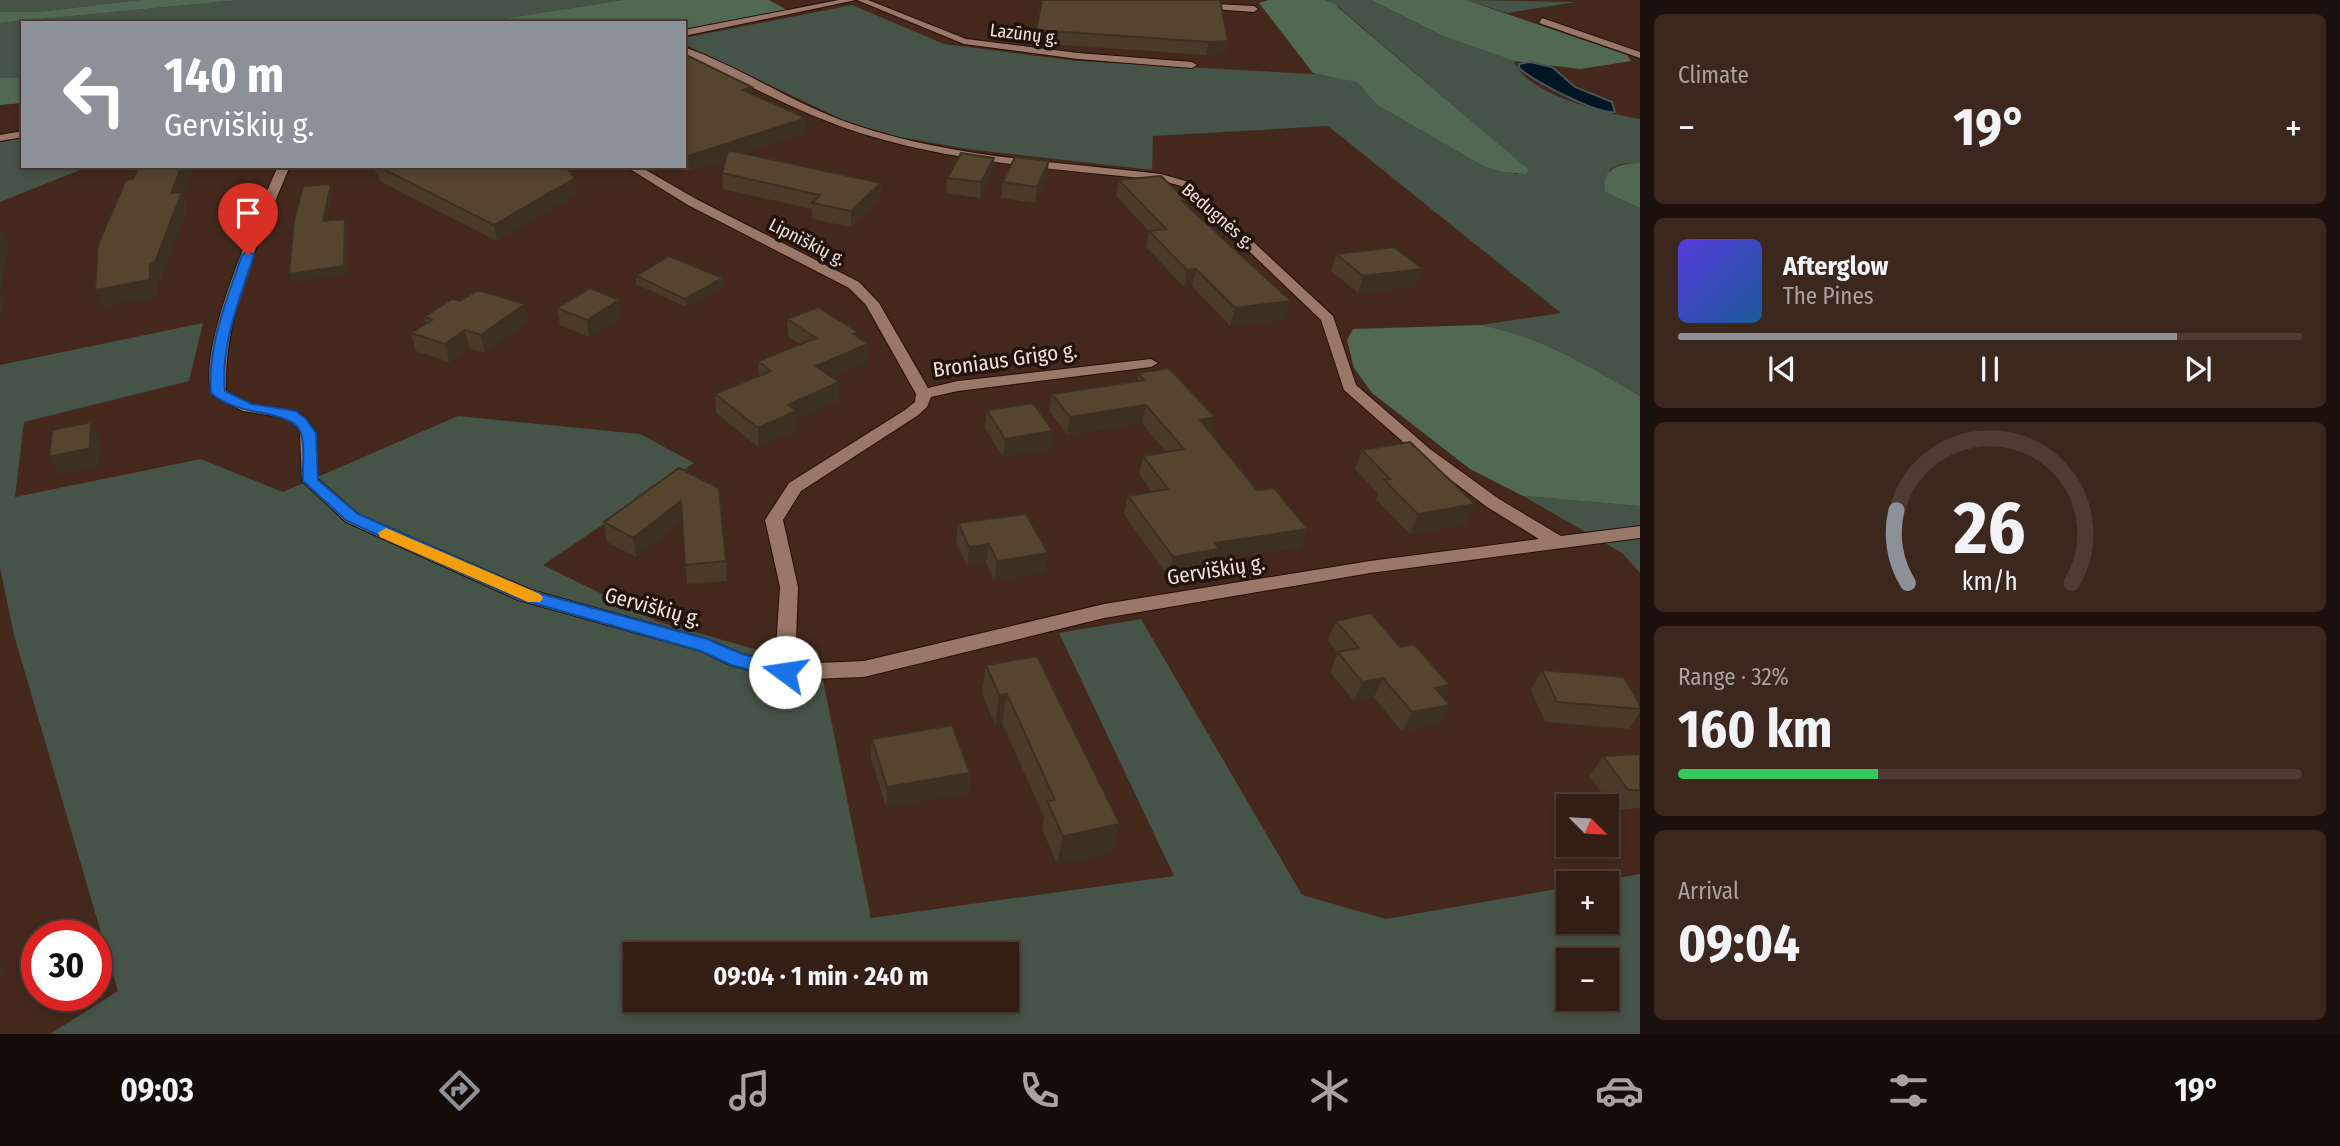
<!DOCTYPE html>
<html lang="en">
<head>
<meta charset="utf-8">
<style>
  body { margin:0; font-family:"Fira Sans Condensed",sans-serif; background:#3b271e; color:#f1f3f6; height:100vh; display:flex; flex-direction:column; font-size:26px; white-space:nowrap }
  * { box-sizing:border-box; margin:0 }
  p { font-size:23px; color:#a9a2a0 }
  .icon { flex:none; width:38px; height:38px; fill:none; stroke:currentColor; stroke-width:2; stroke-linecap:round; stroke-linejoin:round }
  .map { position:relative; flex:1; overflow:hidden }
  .details { display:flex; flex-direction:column; gap:14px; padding:14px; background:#1c100c; width:700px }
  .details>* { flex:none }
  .banner { position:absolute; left:21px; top:21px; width:665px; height:147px; border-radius:0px; box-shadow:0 4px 10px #0003,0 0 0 2px #4e3c34; background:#8c9099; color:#fff; overflow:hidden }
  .needle { width:46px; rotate:114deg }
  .tools { position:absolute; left:1556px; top:794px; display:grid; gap:14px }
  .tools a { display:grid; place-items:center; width:63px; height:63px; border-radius:0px; background:#331e15; box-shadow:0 4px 10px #0003,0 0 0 2px #4e3c34; font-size:35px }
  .speed { position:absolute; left:21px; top:920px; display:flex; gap:14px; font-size:35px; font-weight:700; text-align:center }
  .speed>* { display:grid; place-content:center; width:91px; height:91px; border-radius:50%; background:#331e15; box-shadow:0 4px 10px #0003,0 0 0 2px #4e3c34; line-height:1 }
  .speed .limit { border:10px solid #d22; background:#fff; color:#111 }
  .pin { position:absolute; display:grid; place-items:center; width:60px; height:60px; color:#fff; margin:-72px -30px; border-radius:50% 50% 50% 0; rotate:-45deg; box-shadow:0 0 7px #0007 }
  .pin .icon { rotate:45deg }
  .me { position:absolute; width:77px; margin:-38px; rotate:284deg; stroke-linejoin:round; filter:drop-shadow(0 0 5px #0008) }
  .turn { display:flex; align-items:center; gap:24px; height:147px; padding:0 28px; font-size:32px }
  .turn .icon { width:91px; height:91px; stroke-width:2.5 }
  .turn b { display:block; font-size:49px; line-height:60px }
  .big { font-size:52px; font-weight:700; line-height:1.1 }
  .details .tile { flex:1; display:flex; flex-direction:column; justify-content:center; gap:10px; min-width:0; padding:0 24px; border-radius:10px; background:#3b271e }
  .details .dial { align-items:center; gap:0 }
  .dial svg { height:182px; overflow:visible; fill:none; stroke:#4e3c34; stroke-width:7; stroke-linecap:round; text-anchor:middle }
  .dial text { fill:#f1f3f6; stroke:none }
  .song { display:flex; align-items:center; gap:21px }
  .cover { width:84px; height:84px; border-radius:10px; background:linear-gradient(135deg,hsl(250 70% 55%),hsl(210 70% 35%)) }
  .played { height:7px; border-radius:4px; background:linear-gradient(90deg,#8c9099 80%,#4e3c34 80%) }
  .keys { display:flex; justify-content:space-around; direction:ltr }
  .heat { display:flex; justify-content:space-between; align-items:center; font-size:38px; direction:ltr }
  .charge { height:10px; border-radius:5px; background:linear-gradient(90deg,#34c759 32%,#4e3c34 0) }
  .trip { position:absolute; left:623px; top:942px; width:396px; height:70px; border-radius:0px; background:#331e15; box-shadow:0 4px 10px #0003,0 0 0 2px #4e3c34; font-weight:700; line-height:70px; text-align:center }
  .tabs { display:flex; height:112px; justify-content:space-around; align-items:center; background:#140c08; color:#a9a2a0 }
  .tabs .icon { width:49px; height:49px }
  .tabs .selected { color:#8c9099 }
  .tabs b { font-size:32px; color:#f1f3f6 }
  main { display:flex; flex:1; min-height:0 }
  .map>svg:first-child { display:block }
</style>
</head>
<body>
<main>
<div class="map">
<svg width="1640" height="1034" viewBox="0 0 1640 1034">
  <rect width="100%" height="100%" fill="#44281c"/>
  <path fill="#465347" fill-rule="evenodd" d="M0,0h140l-102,12h-38z
    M239,0h384l-146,23h-454v55h-23v-55z
    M1325,0h46l72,36 71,25c11,34 95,53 126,58v44l-19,1 -11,5 -5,23 35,16v188c-52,-30 -100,-60 -160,-71l81,-12 -233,-187 -175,10 -1,34 -184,-21 -75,-13 -50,-16 -159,-76v-6l168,-33 92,39 133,17 254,14 26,7 20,23 108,62 32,7 11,-4 -188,-162z
    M1466,0l110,2 -69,11z
    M23,138v28h59l-2,4 -80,32v-60z
    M203,323l-14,58 -165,41 -9,75 186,-38 82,33 175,-76 182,18 54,29 -151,102 116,57 106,30 52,-2 54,268 303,-42 -115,-243 82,-14 161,276 84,24 182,-32v35h38v-38h-22l56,-10v160h-1590l68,-43 -104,-356 -14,-67v-203zM635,954h371v45h-371zM1568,961h38v38h-38z
    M1523,496l117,10v67l-18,-20z"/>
  <path fill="#516853" d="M140,0h99l-239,23v-11h38z
    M623,0h146l20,11 -92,17h-13v-5h-207z
    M1269,0h56l9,4 195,166 -3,4 -22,-2 -19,-5 -108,-62 -20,-23 -44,-9 -54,-70z
    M1371,0h95l161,55 4,6 -50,8 -67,-8 -71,-25z
    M0,78h23v25l-23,2z
    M1640,163v45l-35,-16c-3,-25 14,-28 35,-29z
    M1480,325c60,11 108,41 160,71v110l-117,-10 -53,-27 -98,-76 -18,-25 -7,-28 6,-11z"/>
  <path fill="#011625" stroke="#4a535b" stroke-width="2" d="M1530,62l22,5 23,20 37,15 3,10c-18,3 -81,-31 -96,-44v-4z"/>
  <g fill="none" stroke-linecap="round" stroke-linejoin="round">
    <g stroke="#290f05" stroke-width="2">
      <path id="minor" d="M839,0h17l-172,36v-6z
        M857,0h11l98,39 112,14 114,9 5,3 -5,3 -114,-9 -114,-15z
        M1195,3l59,3 4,3 -4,3 -56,-4z
        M1542,18l98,34v6l-101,-35z
        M684,47c57,20 111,58 171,78 98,33 204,37 306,49l28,8 144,134 23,69 74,64 69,50 62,37 79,-10v12l-270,35 -266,45 -240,59 -79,3 -55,-15 -29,-14 -183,-51 -172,-78 -44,-41 -2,-48 -5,-8 -9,-7 -43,-7 -30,-15c-20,-42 46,-186 65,-230h12c-30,72 -66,145 -64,225l26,13 45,7 10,8 9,14 2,46 40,35 173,76 176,49 35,15 33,8 5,-75 -15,-67 24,-37 116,-73 10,-8 1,-8 -50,-89 -17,-17 -161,-83 -63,-39h14l57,33 163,83 20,21 49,85 30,-7 193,-22 7,4 -7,4 -193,24 -27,6 -4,10 -10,9 -116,75 -18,29 15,67 -3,77 69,-3 240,-57 266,-43 169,-22 -52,-32 -69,-52 -74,-65 -23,-70 -140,-134 -21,-6c-97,-11 -196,-16 -290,-44 -65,-19 -125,-53 -186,-82z
        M23,131v6l-23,4v-6z"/>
    </g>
    <use href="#minor" fill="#997769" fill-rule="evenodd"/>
  </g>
  <path fill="#493b28" d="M1036,30l192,11 -3,13 -19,1 -171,-12z
    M684,54l68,33v7l54,24v15l-63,20 138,30 -1,15 -29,29 -39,-8v-10l-89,-20 -1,-16 3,-14 -36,12 -7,-5h2z
    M994,158l-1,15 -13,25 -34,-5 1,-15z
    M372,166h193l12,28 -80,47 -116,-59z
    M1047,177l-12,26 -34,-5 2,-16z
    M1119,180l67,25 100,114 -56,7 -38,-40 -8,1 -38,-40 3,-16 -33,-35z
    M1336,254l87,15 -7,17 -58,7 -27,-22z
    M636,276l87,2 1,9 -38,20 -50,-23z
    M557,308l65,9 -33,20 -29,-12z
    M424,317l105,4 -44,32 -16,-5 -20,14 -33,-11 -5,-18 15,-9z
    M787,319l71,18 9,25 -35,15 7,5v18l-43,20 1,10 -39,17 -42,-34 -1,-19 44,-18 -1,-15 42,-17 -12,-8z
    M1138,373l73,60 46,57 51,39 -7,18 -85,14 -2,6 -46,9 -44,-62 4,-18 24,-4 -13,-18 4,-18 23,-4 -24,-29 -75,12 -18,-24 3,-17 85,-13z
    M987,410l66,21 -3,19 -47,7 -18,-29z
    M1362,450l113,54 -9,20 -56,10 -34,-35 2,-6 -23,-24z
    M679,468l47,93 1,20 -40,3 -5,-64 -46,37 -29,-15 -3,-20z
    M958,523l90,30 -3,20 -51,7 -8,-17 -19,3 -11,-23z
    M1336,621l64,26 50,38 -6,12 6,8 -10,19 -38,8 -28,-35 -20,4 -24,-29 8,-19 -10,-13z
    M986,665l134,159 -8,29 -55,11 -15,-35 2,-12 -42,-94 -7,1 -13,-30z
    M1542,670l98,35v7l-11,17 -84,-7 -14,-32z
    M872,739l98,34 -2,20 -82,14 -15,-49z
    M1640,754v54l-26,2 -24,-34 13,-20z"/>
  <path fill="#3c3020" d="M1228,41l-3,13 -19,1 3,-13z
    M752,87v14l-9,-11z
    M806,118v15l-117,38 -1,-15z
    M994,158l-1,15 -13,25 1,-16z
    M1049,161l-2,16 -12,26 2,-16z
    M182,166h12l-11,29 5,13 -27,71 -4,1v17l-55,10 -7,-17 55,-27 21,-70z
    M575,178l2,16 -80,47 -3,-16z
    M881,183l-1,15 -29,29v-16z
    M331,184l2,8 -7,37 -3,-8z
    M345,219l2,8v47l-55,9 -3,-9z
    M0,229l9,18 -9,45z
    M1196,269l-4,17 -8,1 3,-17z
    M1423,269l-7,17 -58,7 5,-17z
    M723,278l1,9 -38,20 -1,-8z
    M0,295l4,8 -4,12z
    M619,300l3,17 -33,20 -2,-17z
    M1291,301l-5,18 -56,7 5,-18z
    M525,304l4,17 -44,32 -4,-18z
    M465,330l4,18 -20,14 -4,-18z
    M858,332l-1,16 11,-4 -1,18 -51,22v-18l37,-32z
    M839,382v18l-43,20 1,10 -39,17v-19l30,-23z
    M1146,405l-4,18 -75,12 3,-18z
    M1215,417l-5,18 -10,-15z
    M91,422l9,19 -1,25 -40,9 -10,-18z
    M1053,431l-3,19 -47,7 2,-18z
    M681,501l2,19 -47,37 -3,-19z
    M1475,504l-9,20 -56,10 8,-20z
    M1308,529l-7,18 -85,14 -2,6 -46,9 5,-19 42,-14z
    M989,544l-3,19 -19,3 2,-19z
    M1048,553l-3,20 -51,7 3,-19z
    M1383,678l-9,19 -20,4 8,-19z
    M1450,685l-10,20 -5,-17z
    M1007,694l-5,29 -7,1 4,-29z
    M1450,705l-10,19 -38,8 10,-20z
    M970,773l-2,20 -82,14 1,-20z
    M1120,824l-8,29 -55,11 6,-28z
    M0,965l4,5 -4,4z"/>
  <path fill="#55452e" stroke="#3c3020" stroke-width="2" d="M1042,0h178l8,41 -19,1 -173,-12z
    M684,54l68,33 -9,3 63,28 -118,38 -4,-3z
    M728,150l153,33 -30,28 -39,-8 8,-8 -98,-22z
    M961,153l33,5 -13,24 -34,-4z
    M1015,157l34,4 -12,26 -34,-5z
    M139,166h43l-11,27 11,-1 -27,70 -5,1v17l-55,10 3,-46 28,-64 7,-1z
    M377,166h188l10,12 -81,47z
    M1161,176l26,25h-5l109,100 -56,7 -39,-39 -9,1 -38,-39 17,-2 -47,-49z
    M331,184l-8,37 22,-2 -1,47 -55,8 5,-53 9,-35z
    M1394,247l29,22 -60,7 -27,-22z
    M669,256l54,22 -38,21 -49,-23z
    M590,288l29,12 -32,20 -30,-12z
    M478,290l47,14 -44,31 -16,-5 -20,14 -34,-11 21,-13 -8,-3 28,-18 8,2z
    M818,307l40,25 -5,2 15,10 -52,22 23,16 -51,23 8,6 -38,17 -43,-34 56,-23 -13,-10 58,-23 -29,-19z
    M1169,368l46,49 -15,3 57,70 17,-2 34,41 -93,14 4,6 -46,8 -45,-61 40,-7 -25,-33 41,-7 -38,-44 -76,12 -18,-23 92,-14 -6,-7z
    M1033,403l20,28 -48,8 -18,-29z
    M91,422l-1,26 -41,9 3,-27z
    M1410,442l65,62 -57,10 -34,-34 6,-1 -28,-29z
    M679,468l40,20 7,73 -41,4 -4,-64 -48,37 -29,-16z
    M1026,514l22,39 -51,8 -8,-17 -20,3 -11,-24z
    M1371,613l29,34 14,-3 36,41 -15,3 15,17 -38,7 -29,-34 -21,4 -24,-30 21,-4 -23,-27z
    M1037,656l83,168 -57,12 -16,-35 8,-1 -48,-106 -8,1 -13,-30z
    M1542,670l82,7 16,28v4l-83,-7z
    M952,725l18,48 -83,14 -15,-48z
    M1640,754v36h-12l-25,-34z"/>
  <path fill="#1a73e8" stroke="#114b97" stroke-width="2" d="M248,251l6,4c-14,43 -34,91 -29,136l27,13 44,7 10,8 10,14 2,47 40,34 173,77 176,48 35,15 50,13 2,5 -2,4 -7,3 -54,-14 -30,-14 -182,-52 -172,-78 -44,-40c-1,-14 3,-37 -3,-50 -10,-22 -64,-14 -89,-38 -4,-47 16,-94 31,-138z"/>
  <path fill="#f59e0b" d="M386,528l154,66 3,4 -3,4h-12l-148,-65 -2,-4z"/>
  <g text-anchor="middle" stroke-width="7" stroke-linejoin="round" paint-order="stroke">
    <g font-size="18" fill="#f3e0d8" stroke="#21140f">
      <text transform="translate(1024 34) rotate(7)" y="6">Lazūnų g.</text>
      <text transform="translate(1218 216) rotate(41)" y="6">Bedugnės g.</text>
      <text transform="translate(807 242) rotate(27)" y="6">Lipniškių g.</text>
    </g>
    <g font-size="21" fill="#f3e0d8" stroke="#21140f">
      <text transform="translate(1005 360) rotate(-8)" y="7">Broniaus Grigo g.</text>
      <text transform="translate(1216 570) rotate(-9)" y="7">Gerviškių g.</text>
      <text transform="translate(653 607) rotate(15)" y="7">Gerviškių g.</text>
    </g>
  </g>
</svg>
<div class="tools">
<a><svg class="needle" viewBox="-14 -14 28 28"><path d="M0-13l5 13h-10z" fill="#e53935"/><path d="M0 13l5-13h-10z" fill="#a9a2a0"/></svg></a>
<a>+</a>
<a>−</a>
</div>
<div class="speed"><div class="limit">30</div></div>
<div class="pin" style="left:248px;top:255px;background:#d93025"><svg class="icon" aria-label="arrive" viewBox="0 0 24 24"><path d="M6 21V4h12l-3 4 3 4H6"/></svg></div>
<svg class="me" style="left:785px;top:672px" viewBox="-20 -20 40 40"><circle r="19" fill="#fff"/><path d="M0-13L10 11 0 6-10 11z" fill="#1a73e8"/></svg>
<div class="trip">09:04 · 1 min · 240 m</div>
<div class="banner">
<div class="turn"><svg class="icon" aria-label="left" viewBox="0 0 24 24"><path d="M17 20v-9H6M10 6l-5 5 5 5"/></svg><div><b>140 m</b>Gerviškių g.</div></div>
</div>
</div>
<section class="details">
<div class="tile"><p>Climate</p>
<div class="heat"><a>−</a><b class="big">19°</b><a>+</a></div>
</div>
<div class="tile">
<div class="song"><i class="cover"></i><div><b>Afterglow</b><p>The Pines</p></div></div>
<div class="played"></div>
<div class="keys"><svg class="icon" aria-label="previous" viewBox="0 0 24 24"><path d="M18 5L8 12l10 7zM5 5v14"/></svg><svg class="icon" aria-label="pause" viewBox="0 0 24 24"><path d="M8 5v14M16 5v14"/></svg><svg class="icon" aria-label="next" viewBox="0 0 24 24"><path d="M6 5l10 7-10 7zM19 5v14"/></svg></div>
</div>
<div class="tile dial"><svg viewBox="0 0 100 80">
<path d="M14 69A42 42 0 1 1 86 69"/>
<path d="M14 69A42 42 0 0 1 9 37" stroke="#8c9099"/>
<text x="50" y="56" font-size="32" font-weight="700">26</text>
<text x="50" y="72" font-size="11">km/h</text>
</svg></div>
<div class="tile"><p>Range · 32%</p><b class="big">160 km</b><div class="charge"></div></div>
<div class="tile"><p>Arrival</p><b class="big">09:04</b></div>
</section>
</main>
<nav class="tabs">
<b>09:03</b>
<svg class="icon selected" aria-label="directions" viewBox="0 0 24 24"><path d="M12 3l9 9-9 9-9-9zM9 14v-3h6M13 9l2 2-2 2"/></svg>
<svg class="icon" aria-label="music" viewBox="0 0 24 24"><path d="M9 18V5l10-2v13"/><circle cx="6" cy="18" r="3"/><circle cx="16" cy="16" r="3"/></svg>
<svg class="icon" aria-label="phone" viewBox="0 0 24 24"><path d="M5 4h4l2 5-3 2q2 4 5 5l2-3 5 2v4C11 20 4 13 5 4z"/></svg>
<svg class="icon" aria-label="climate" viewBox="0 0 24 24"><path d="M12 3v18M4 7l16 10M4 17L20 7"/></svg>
<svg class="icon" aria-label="car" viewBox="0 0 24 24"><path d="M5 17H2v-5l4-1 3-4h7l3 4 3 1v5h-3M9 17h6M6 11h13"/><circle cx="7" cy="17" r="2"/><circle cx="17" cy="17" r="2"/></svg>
<svg class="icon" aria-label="filters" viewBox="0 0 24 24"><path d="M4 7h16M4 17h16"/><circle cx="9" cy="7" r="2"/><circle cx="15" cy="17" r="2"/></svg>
<b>19°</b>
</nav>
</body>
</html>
